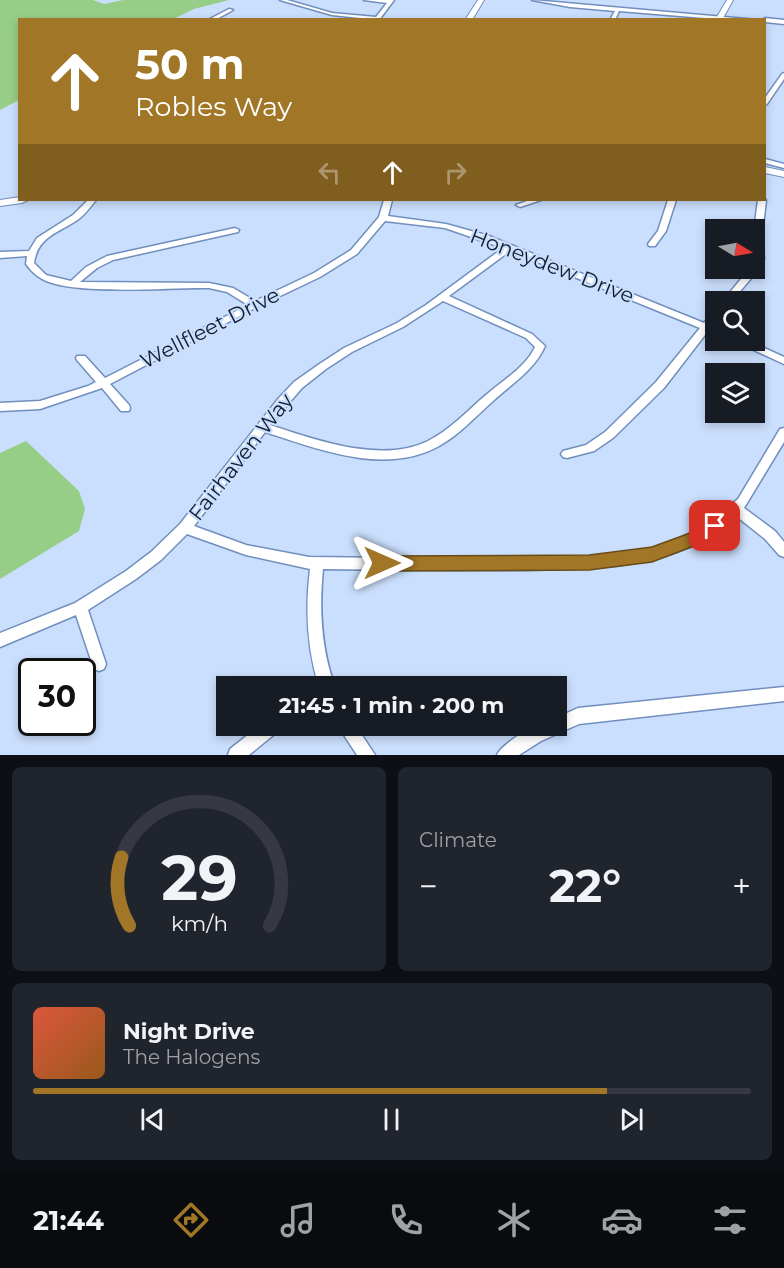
<!DOCTYPE html>
<html lang="en">
<head>
<meta charset="utf-8">
<style>
  body { margin:0; font-family:Montserrat,sans-serif; background:#20242c; color:#f1f3f6; height:100vh; display:flex; flex-direction:column; font-size:22px; white-space:nowrap }
  * { box-sizing:border-box; margin:0 }
  p { font-size:20px; color:#9ea1a6 }
  .icon { flex:none; width:33px; height:33px; fill:none; stroke:currentColor; stroke-width:2; stroke-linecap:round; stroke-linejoin:round }
  .map { position:relative; height:755px; overflow:hidden }
  .side { display:flex; flex-direction:column; gap:12px; padding:12px; background:#0d0f14; flex:1 }
  .side>* { flex:none }
  .top-card { position:absolute; left:18px; top:18px; width:748px; height:183px; border-radius:0px; box-shadow:0 3px 9px #0003; background:#a17626; color:#fff; overflow:hidden }
  .needle { width:39px; rotate:100deg }
  .tools { position:absolute; left:705px; top:219px; display:grid; gap:12px }
  .tools a { display:grid; place-items:center; width:60px; height:60px; border-radius:0px; background:#171b24; box-shadow:0 3px 9px #0003; font-size:30px }
  .speed { position:absolute; left:18px; top:658px; display:flex; gap:12px; font-size:30px; font-weight:700; text-align:center }
  .speed>* { display:grid; place-content:center; width:78px; height:78px; border-radius:50%; background:#171b24; box-shadow:0 3px 9px #0003; line-height:1 }
  .speed .limit { border:3px solid #111; border-radius:9px; background:#fff; color:#111 }
  .pin { position:absolute; display:grid; place-items:center; width:51px; height:51px; color:#fff; margin:-26px; border-radius:12px; box-shadow:0 3px 9px #0006 }
  .me { position:absolute; width:66px; margin:-33px; rotate:90deg; stroke-linejoin:round; filter:drop-shadow(0 0 4px #0008) }
  .turn { display:flex; align-items:center; gap:21px; height:126px; padding:0 18px; font-size:27px }
  .turn .icon { width:78px; height:78px; stroke-width:2.5 }
  .turn b { display:block; font-size:42px; line-height:51px }
  .lanes { display:flex; align-items:center; height:57px; padding:0 18px; background:#0003; justify-content:center; gap:30px; direction:ltr }
  .lanes .off { opacity:.35 }
  .big { font-size:45px; font-weight:700; line-height:1.1 }
  .side .tile { flex:1; display:flex; flex-direction:column; justify-content:center; gap:9px; min-width:0; padding:0 21px; border-radius:9px; background:#20242c }
  .side .dial { align-items:center; gap:0 }
  .dial svg { height:156px; overflow:visible; fill:none; stroke:#363941; stroke-width:7; stroke-linecap:round; text-anchor:middle }
  .dial text { fill:#f1f3f6; stroke:none }
  .song { display:flex; align-items:center; gap:18px }
  .cover { width:72px; height:72px; border-radius:9px; background:linear-gradient(135deg,hsl(10 70% 55%),hsl(30 70% 35%)) }
  .played { height:6px; border-radius:3px; background:linear-gradient(90deg,#a17626 80%,#363941 80%) }
  .keys { display:flex; justify-content:space-around; direction:ltr }
  .heat { display:flex; justify-content:space-between; align-items:center; font-size:33px; direction:ltr }
  .side .tiles { flex:1; display:grid; gap:12px; grid-template-columns:1fr 1fr }
  .tile:last-child { grid-column:span 2 }
  .trip { position:absolute; left:216px; top:676px; width:351px; height:60px; border-radius:0px; background:#171b24; box-shadow:0 3px 9px #0003; font-weight:700; line-height:60px; text-align:center }
  .menu { display:flex; height:96px; justify-content:space-around; align-items:center; background:#090b0e; color:#9ea1a6 }
  .menu .icon { width:42px; height:42px }
  .menu .selected { color:#a17626 }
  .menu b { font-size:27px; color:#f1f3f6 }
  .map>svg:first-child { display:block }
</style>
</head>
<body>
<div class="map">
<svg width="784" height="755" viewBox="0 0 784 755">
  <rect width="100%" height="100%" fill="#cadffd"/>
  <path fill="#97ce87" d="M0,0h93l11,4 19,-4h106l-35,9 -21,10 -153,1 -1,80 -19,10z
    M26,441l53,50 6,18 -6,22 -79,48v-126z"/>
  <g fill="none" stroke-linecap="round" stroke-linejoin="round">
    <g stroke="#708fbe" stroke-width="3">
      <path id="minor" d="M280,0h7l45,13 44,4 11,-14 -23,-3h30l-15,20 -47,-5z
        M532,0l226,20h-29l-110,-9 -4,9h-5l5,-9 -45,-4z
        M229,9l4,1 -18,10h-7z
        M765,18l19,2v4l-19,-2v-2h-2z
        M784,73v6l-17,25 -2,1v-7l17,-24z
        M765,159l19,5v4l-19,-5z
        M765,199l1,1 -4,35 2,24 -5,10 -28,33h-9l28,-34h4v-38l4,-30z
        M88,200h8c-5,6 -10,13 -16,18 -20,15 -42,17 -46,45l12,12 25,6 15,-14 21,-11 128,-28 4,2 -1,2 -125,28 -16,8 -17,14 129,1 24,5 22,13 59,-28 37,-23 28,-33 5,-17h8l-4,16 58,8 43,12 215,87 9,-11 3,-1v10l-4,5 4,1v7l-8,-3 -44,57 -51,50 -19,13 -27,7 -4,-1 -2,-3 2,-3 23,-6 19,-13 51,-50 44,-54 -190,-77 -61,45 83,38 13,12c-10,24 -35,39 -53,56 -17,15 -33,33 -53,44 -54,30 -121,3 -174,-14l-71,94 52,19 63,12 165,2 117,-2 46,-5 36,-10 35,-18 30,-25 42,-70 4,-1v14l-40,66 31,23 9,11v15l-5,-2 -14,-16 -29,-23c-21,18 -45,32 -71,40 -47,14 -97,13 -145,14 -66,0 -131,0 -197,-1 -4,41 -2,79 12,118h-16c-12,-39 -14,-77 -9,-118l-64,-14 -59,-21 -26,26 -25,19 -48,31 18,54 -2,5 -5,2 -5,-2 -18,-54 -76,32v-14l75,-30 51,-32 25,-19 29,-28 98,-125 16,-17 24,-17 26,-17 53,-25 29,-18 77,-57 -58,-20 -60,-7 -28,33 -37,23 -63,30 -147,77 19,21 1,3 -1,3h-8l-19,-23 -62,21 -40,2v-8l40,-2 48,-15 8,-4 -19,-22 -1,-2 1,-2h8l20,22 143,-73 -21,-13 -18,-4c-38,-1 -143,9 -170,-11 -5,-3 -10,-9 -13,-13l1,-8 -27,2v-6l29,-1 8,-13 36,-23zM443,301l83,37 9,9c-9,20 -33,34 -49,48 -19,16 -36,35 -58,46 -46,23 -112,-1 -158,-16l32,-37 24,-19 26,-17 51,-25z
        M530,200h11l-21,7 -4,-2z
        M668,200h8l-10,31 -11,15h-6l-1,-2 10,-13z
        M732,340h15l37,17v7z
        M784,687v14l-205,23 -38,17 -22,14h-22c3,-9 30,-26 40,-29 6,-1 13,0 19,0v-8l22,-10z
        M259,726h20l-2,6 -28,23h-21l2,-6z
        M338,726h18l19,29h-18z"/>
    </g>
    <g stroke="#708fbe" stroke-width="2">
      <path id="tertiary" d="M478,0h6l-12,20h-7z
        M727,0h6l-11,20h-7z"/>
    </g>
    <g stroke="#708fbe" stroke-width="2">
      <path id="secondary" d="M765,167l19,4v6l-19,-4z
        M20,197v3h8l-6,3 -22,3v-6z"/>
    </g>
    <use href="#minor" fill="#fff" fill-rule="evenodd"/>
    <use href="#tertiary" fill="#fff" fill-rule="evenodd"/>
    <use href="#secondary" fill="#fff" fill-rule="evenodd"/>
  </g>
  <path fill="#a17626" stroke="#694d19" stroke-width="1.5" d="M715,519l6,2 2,5 -2,5 -19,12 -50,19 -63,8 -207,1 -6,-3 -3,-5 3,-5 6,-2 207,-1 63,-8 38,-14z"/>
  <g text-anchor="middle" stroke-width="4.5" stroke-linejoin="round" paint-order="stroke">
    <g font-size="21" fill="#101c2e" stroke="#cadffd">
      <text transform="translate(552 266) rotate(21)" y="7">Honeydew Drive</text>
      <text transform="translate(210 328) rotate(-27)" y="7">Wellfleet Drive</text>
      <text transform="translate(241 457) rotate(-52)" y="7">Fairhaven Way</text>
    </g>
  </g>
</svg>
<div class="tools">
<a><svg class="needle" viewBox="-14 -14 28 28"><path d="M0-13l5 13h-10z" fill="#e53935"/><path d="M0 13l5-13h-10z" fill="#9ea1a6"/></svg></a>
<a><svg class="icon" aria-label="search" viewBox="0 0 24 24"><circle cx="10" cy="10" r="6"/><path d="M15 15l6 6"/></svg></a>
<a><svg class="icon" aria-label="layers" viewBox="0 0 24 24"><path d="M12 4l9 5-9 5-9-5zM3 14l9 5 9-5"/></svg></a>
</div>
<div class="speed"><div class="limit">30</div></div>
<div class="pin" style="left:715px;top:526px;background:#d93025"><svg class="icon" aria-label="arrive" viewBox="0 0 24 24"><path d="M6 21V4h12l-3 4 3 4H6"/></svg></div>
<svg class="me" style="left:382px;top:563px" viewBox="-20 -20 40 40"><path d="M0-17L14 15 0 8-14 15z" fill="#a17626" stroke="#fff" stroke-width="4"/></svg>
<div class="trip">21:45 · 1 min · 200 m</div>
<div class="top-card">
<div class="turn"><svg class="icon" aria-label="ahead" viewBox="0 0 24 24"><path d="M12 20V5M6 11l6-6 6 6"/></svg><div><b>50 m</b>Robles Way</div></div>
<div class="lanes"><svg class="icon off" aria-label="left" viewBox="0 0 24 24"><path d="M17 20v-9H6M10 6l-5 5 5 5"/></svg><svg class="icon" aria-label="ahead" viewBox="0 0 24 24"><path d="M12 20V5M6 11l6-6 6 6"/></svg><svg class="icon off" aria-label="right" viewBox="0 0 24 24"><path d="M7 20v-9h11M14 6l5 5-5 5"/></svg></div>
</div>
</div>
<section class="side">
<div class="tiles">
<div class="tile dial"><svg viewBox="0 0 100 80">
<path d="M14 69A42 42 0 1 1 86 69"/>
<path d="M14 69A42 42 0 0 1 10 34" stroke="#a17626"/>
<text x="50" y="56" font-size="32" font-weight="700">29</text>
<text x="50" y="72" font-size="11">km/h</text>
</svg></div>
<div class="tile"><p>Climate</p>
<div class="heat"><a>−</a><b class="big">22°</b><a>+</a></div>
</div>
<div class="tile">
<div class="song"><i class="cover"></i><div><b>Night Drive</b><p>The Halogens</p></div></div>
<div class="played"></div>
<div class="keys"><svg class="icon" aria-label="previous" viewBox="0 0 24 24"><path d="M18 5L8 12l10 7zM5 5v14"/></svg><svg class="icon" aria-label="pause" viewBox="0 0 24 24"><path d="M8 5v14M16 5v14"/></svg><svg class="icon" aria-label="next" viewBox="0 0 24 24"><path d="M6 5l10 7-10 7zM19 5v14"/></svg></div>
</div>
</div>
</section>
<nav class="menu">
<b>21:44</b>
<svg class="icon selected" aria-label="directions" viewBox="0 0 24 24"><path d="M12 3l9 9-9 9-9-9zM9 14v-3h6M13 9l2 2-2 2"/></svg>
<svg class="icon" aria-label="music" viewBox="0 0 24 24"><path d="M9 18V5l10-2v13"/><circle cx="6" cy="18" r="3"/><circle cx="16" cy="16" r="3"/></svg>
<svg class="icon" aria-label="phone" viewBox="0 0 24 24"><path d="M5 4h4l2 5-3 2q2 4 5 5l2-3 5 2v4C11 20 4 13 5 4z"/></svg>
<svg class="icon" aria-label="climate" viewBox="0 0 24 24"><path d="M12 3v18M4 7l16 10M4 17L20 7"/></svg>
<svg class="icon" aria-label="car" viewBox="0 0 24 24"><path d="M5 17H2v-5l4-1 3-4h7l3 4 3 1v5h-3M9 17h6M6 11h13"/><circle cx="7" cy="17" r="2"/><circle cx="17" cy="17" r="2"/></svg>
<svg class="icon" aria-label="filters" viewBox="0 0 24 24"><path d="M4 7h16M4 17h16"/><circle cx="9" cy="7" r="2"/><circle cx="15" cy="17" r="2"/></svg>
</nav>
</body>
</html>
